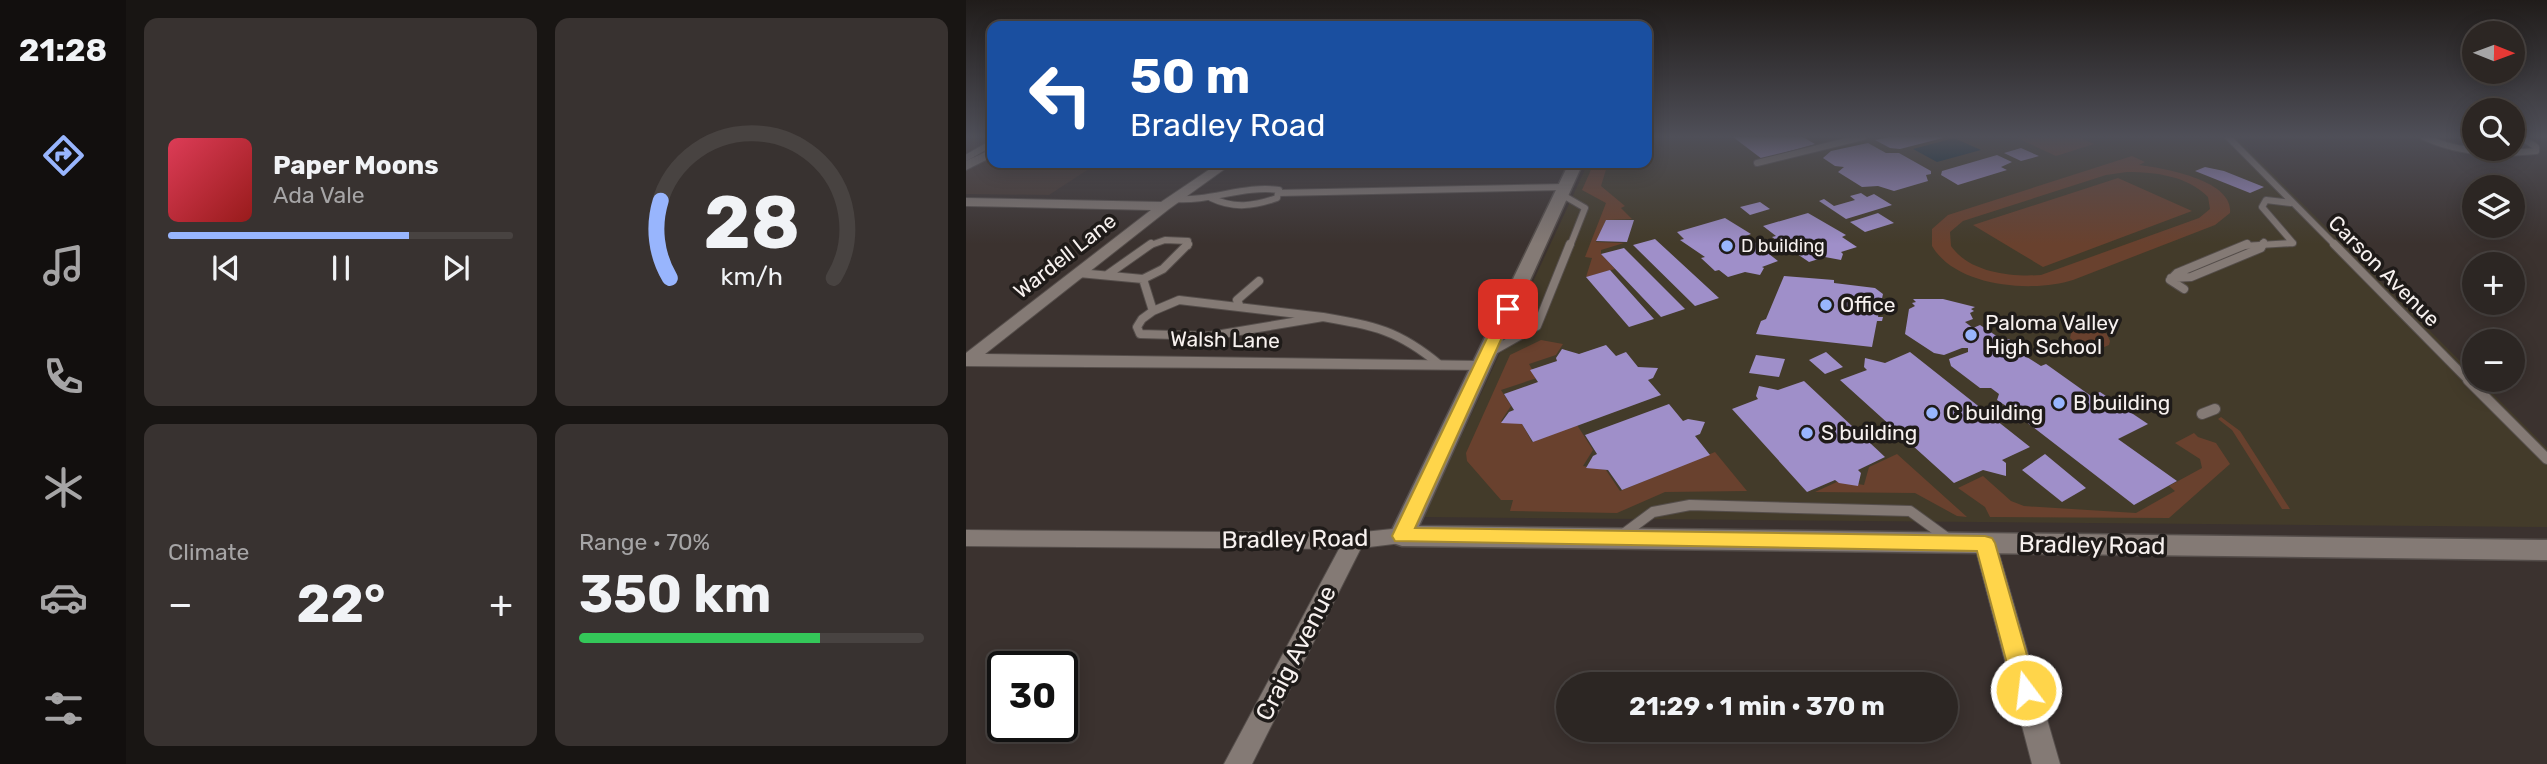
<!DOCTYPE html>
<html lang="en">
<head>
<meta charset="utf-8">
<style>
  body { margin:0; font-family:Rubik,sans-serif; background:#383230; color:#f1f3f6; height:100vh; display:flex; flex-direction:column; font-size:26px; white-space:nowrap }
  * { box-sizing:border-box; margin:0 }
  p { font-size:23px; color:#a6a5a6 }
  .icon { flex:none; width:38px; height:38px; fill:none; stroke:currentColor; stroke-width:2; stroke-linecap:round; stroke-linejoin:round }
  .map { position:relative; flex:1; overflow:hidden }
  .details { display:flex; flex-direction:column; gap:18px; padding:18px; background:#181513; width:840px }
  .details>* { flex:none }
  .guide { position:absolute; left:21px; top:21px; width:665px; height:147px; border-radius:14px; box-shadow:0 4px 18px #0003,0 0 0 2px #484341; background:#1a4fa0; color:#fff; overflow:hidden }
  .needle { width:46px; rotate:91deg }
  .fabs { position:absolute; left:1496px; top:21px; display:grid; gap:14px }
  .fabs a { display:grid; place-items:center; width:63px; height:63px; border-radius:50%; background:#2c2623; box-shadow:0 4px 18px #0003,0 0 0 2px #484341; font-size:35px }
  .speed { position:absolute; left:21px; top:651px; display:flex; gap:14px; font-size:35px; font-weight:700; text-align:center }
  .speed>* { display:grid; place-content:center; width:91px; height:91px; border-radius:50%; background:#2c2623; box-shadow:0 4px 18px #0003,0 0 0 2px #484341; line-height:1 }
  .speed .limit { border:4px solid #111; border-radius:10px; background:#fff; color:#111 }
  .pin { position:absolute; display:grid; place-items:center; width:60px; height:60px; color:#fff; margin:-30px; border-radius:14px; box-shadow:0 4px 10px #0006 }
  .me { position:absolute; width:77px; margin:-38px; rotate:345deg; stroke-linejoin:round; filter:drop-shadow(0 0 5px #0008) }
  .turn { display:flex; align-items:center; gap:24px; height:147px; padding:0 28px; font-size:32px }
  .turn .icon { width:91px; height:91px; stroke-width:2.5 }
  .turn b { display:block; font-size:49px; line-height:60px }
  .big { font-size:52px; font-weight:700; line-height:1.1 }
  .details .widget { flex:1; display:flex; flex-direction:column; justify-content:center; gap:10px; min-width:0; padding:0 24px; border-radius:14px; background:#383230 }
  .details .dial { align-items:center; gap:0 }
  .dial svg { height:182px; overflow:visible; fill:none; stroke:#484341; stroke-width:7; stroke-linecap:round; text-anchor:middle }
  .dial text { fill:#f1f3f6; stroke:none }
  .song { display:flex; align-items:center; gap:21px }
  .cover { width:84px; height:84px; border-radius:10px; background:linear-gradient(135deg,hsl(350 70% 55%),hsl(0 70% 35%)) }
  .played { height:7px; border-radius:4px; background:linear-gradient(90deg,#98b5fd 70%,#484341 70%) }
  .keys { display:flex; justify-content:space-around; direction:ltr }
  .heat { display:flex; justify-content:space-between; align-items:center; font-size:38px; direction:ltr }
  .charge { height:10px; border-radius:5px; background:linear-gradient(90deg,#34c759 70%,#484341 0) }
  .details .tiles { flex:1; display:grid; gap:18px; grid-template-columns:repeat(2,1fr) }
  .trip { position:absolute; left:590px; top:672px; width:402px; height:70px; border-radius:35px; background:#2c2623; box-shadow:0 4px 18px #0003,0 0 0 2px #484341; font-weight:700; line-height:70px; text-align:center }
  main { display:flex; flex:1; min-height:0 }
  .tabs { display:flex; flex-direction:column; width:126px; justify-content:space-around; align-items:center; background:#120f0e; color:#a6a5a6 }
  .tabs .icon { width:49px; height:49px }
  .tabs .active { color:#98b5fd }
  .tabs b { font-size:32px; color:#f1f3f6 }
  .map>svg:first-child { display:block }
</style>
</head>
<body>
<main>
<nav class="tabs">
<b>21:28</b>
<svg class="icon active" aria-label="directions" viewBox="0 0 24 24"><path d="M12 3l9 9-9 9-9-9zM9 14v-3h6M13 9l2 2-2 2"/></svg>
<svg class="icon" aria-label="music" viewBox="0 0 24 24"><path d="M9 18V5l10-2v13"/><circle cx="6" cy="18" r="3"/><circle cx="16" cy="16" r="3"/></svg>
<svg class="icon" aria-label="phone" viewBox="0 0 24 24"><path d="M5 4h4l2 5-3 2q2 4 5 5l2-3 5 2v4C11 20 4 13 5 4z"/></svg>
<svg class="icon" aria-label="climate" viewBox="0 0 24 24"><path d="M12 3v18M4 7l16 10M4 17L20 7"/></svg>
<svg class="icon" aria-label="car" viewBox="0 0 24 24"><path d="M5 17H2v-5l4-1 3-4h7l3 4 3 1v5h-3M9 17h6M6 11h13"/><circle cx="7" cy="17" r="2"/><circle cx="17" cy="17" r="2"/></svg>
<svg class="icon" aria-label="filters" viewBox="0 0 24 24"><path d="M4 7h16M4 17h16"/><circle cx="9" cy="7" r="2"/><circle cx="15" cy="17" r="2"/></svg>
</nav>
<section class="details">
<div class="tiles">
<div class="widget">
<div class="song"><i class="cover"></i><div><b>Paper Moons</b><p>Ada Vale</p></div></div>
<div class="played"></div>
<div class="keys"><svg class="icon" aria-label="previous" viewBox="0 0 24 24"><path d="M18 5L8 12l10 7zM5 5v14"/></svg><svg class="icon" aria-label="pause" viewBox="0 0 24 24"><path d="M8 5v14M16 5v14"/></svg><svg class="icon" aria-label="next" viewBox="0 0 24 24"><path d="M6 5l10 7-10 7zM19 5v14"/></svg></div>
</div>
<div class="widget dial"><svg viewBox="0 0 100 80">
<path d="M14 69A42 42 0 1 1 86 69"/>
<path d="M14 69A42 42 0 0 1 10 35" stroke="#98b5fd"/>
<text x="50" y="56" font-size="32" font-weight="700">28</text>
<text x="50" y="72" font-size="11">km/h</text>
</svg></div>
<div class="widget"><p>Climate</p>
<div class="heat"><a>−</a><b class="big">22°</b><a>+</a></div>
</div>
<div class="widget"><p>Range · 70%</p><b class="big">350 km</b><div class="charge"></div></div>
</div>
</section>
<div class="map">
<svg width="1581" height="764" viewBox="0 0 1581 764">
  <rect width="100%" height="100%" fill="#3b322f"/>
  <path fill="#473831" d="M0,137h26v26h106l-49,32 -83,-1z"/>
  <path fill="#433b2a" d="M681,137h589l238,238v5h5l68,68v79l-1123,-10 164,-354h59z"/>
  <path fill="#69412e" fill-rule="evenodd" d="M1049,137h64l15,7 -38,12z
    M1166,156l13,6 -6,3c24,3 95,15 91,48l-15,12 -142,55c-41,13 -117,7 -141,-34v-17l16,-14zM1161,172c28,0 61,4 81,25l2,12 -11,9 -158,57c-30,2 -71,-2 -90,-29l-1,-14 13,-11 143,-46z
    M628,163h14l-7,23 24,20 -4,2 11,11 -26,1 -10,22 28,1 -23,7v4l14,15 -29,8 6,-19 -7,-1 21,-54 -24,-13z
    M1152,178l74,33 -149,56 -70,-42z
    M1122,326l19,8 3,7 -1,4c-13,7 -28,3 -39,-7l2,-9z
    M575,340l22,4 -7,11 -27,9 8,14 -36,12 10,16 -10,15 21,3 10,18 45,-17 16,25 -10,16 23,4 14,21 95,-39 32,39 -82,1 -48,21 -107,-2 3,-11h-12l-34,-39 -1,-8 44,-98z
    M1255,417l19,14 50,78h-8l-50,-79 -14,-11z
    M1228,433l4,4 18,6 14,21 -61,54 -179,-1 -5,-10 -27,-19 25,-12 28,25 13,5 112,7 39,-22 -6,-5 33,-18 -2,-9 -25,-16z
    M931,454l70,63 -10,-1 -42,-23 -100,-1 24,-11 25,4 5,-18z"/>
  <path fill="#002736" d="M988,138l27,12 -44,12 -24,-13z"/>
  <path fill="#9f8fc9" d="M767,137h70l12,7 -53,15z
    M923,137h53l1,1 -43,11 -10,-1 -15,-8z
    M902,143l18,10h13l32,18v3l-5,1 2,6 -34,10 -16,-5 -16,1 -24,-15 6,-5 -9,-1 -12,-8 8,-7z
    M1055,148l18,8 -18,5 -17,-8z
    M1031,155l15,7 -11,5 6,3 -49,15 -17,-10 1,-4z
    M1239,167l19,4 40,16 -14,6 -55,-22z
    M895,193l6,4 7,-3 18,11 -46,14 -27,-18 5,-2 10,7 21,-6 -5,-4z
    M794,202l10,7 -20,6 -10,-8z
    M842,213l38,22 -4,2 15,10 -16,5 2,2 -2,6 -16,-3 -16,5 -37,-25 4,-1 -13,-10z
    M912,213l16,10 -29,9 -15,-10z
    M759,218l26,16 -5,2 9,7 4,-2 14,12 -4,1 9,7 -16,6 2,1 -4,7 -15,-3 -17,5 -9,-7 -4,1 -14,-13 4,-1 -25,-17 4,-1 -7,-7z
    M640,220h28l-7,22 -31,-1z
    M689,239l64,59 -24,8 -62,-61z
    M658,248l61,61 -24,8 -60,-63z
    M644,270l44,49 -25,8 -43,-50z
    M818,276l50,4v3l41,5 8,6 -5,23h5l-1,4h-5l-5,26 -116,-13 5,-13 5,-2z
    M947,299h30l32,8 -4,2 3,2 -4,2 3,6 -8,3 8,6 7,-3 24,16 5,-2 18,13 -5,2 19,12 5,-2 45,32 9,-4 48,32 -30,15 59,42 -43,24 -118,-91 -11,-1 1,-7 -9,-6 2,-6 -8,-6h-11l-29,-22 -2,-7 19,-7v-4h-6l-18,7 -10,-2 -29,-19 4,-25 6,-3 -3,-3 4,-1z
    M640,345l10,11 10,-4 12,15 20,1 -5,10 -5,2 13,15 -128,47 -11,-18 -21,-1 8,-11 5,-2 -10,-16 34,-12 -8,-12 27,-9 -1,-3 6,-9 17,5z
    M860,352l17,15 -18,7 -16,-14z
    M944,352l120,95 -28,13 4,3v13l-23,-6 -29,13 -114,-103 27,-10 -3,-3 1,-9 20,5z
    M790,355l29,4 -6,18 -30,-4z
    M838,381l81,76 -27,13 3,3 -3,13 -19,-3 -4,-3 -28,12 -75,-83 26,-10 -2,-3 3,-10 19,4z
    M703,404l14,17 5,-2 17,3 -5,12 -5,2 15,19 -88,35 -14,-20 -22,-2 7,-12 4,-2 -12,-19z
    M1079,454l41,34 -24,14 -40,-32z"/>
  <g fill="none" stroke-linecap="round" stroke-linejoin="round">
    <g stroke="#554e4b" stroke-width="8">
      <path id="service-far2" d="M1262,137l108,109
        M1458,137c35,16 74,18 112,14v-4l-15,-10
        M0,158l26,-15
        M791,163l106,-26
        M595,194l24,14 -15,38
        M245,198c23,11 43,8 66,0l1,-5
        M208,199c36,3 70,-14 105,-9l-1,3 287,-6
        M1325,203l-25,-3 -4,7 31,36
        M182,246l17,-6 23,1v5
        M1277,246l50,-3
        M1296,246l2,-4"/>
    </g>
    <g stroke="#554e4b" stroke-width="10">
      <path id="service-far1" d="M1368,244l136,138
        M113,273l64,6
        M141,275l44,-31
        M1205,278l20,-1 70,-29 2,-4
        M1218,289l-14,-9 7,-7 70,-29
        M213,300l144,17 -113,19 -70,-2 -3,-7 5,-8 11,-8z
        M274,307l-3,-7 22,-19
        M187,311l-10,-32 20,-10 25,-25
        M357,317c52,9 75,13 117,48
        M525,352l46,-26 33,-82"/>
    </g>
    <g stroke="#554e4b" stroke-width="12">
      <path id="service" d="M1502,380l79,79
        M1236,414l13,-5
        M656,535l31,-23 37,-7 220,6 40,29"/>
    </g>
    <g stroke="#554e4b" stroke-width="2">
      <path id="minor" d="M26,149v8l-26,13v-9z
        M253,163h14l-64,46 -184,145 496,7 6,1 3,4 -3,4 -521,-4v-13l185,-143 -185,-4v-8l195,4z
        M436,528l8,2 3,6 -3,6 -49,6 -109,216h-28l115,-215 -373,-3v-16l388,3z
        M1019,535l8,2 3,6 64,221h-28l-58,-221 3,-6z"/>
    </g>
    <g stroke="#554e4b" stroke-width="3">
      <path id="tertiary" d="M603,163h14l-164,363 1128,14v20l-1145,-14 -9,-3 -4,-7z"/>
    </g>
    <use href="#service-far2" stroke="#847a75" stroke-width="6"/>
    <use href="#service-far1" stroke="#847a75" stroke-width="8"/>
    <use href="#service" stroke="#847a75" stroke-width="10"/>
    <use href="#minor" fill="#847a75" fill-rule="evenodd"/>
    <use href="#tertiary" fill="#847a75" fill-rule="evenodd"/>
  </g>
  <linearGradient id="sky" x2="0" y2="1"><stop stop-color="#201c1a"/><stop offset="0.56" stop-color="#4f4f58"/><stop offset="1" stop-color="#4f4f58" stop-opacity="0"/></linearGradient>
  <rect width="1581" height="244" fill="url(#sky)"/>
  <path fill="#ffd54a" stroke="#a68a30" stroke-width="2" d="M542,304l7,5 -100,219 570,8 7,2 3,5 42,147 -3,8 -8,3 -8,-3 -4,-8 -37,-139 -582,-10 -3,-5 109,-227z"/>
  <g fill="#98b5fd" stroke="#1f1b19" stroke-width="2.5">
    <circle cx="761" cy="246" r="7"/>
    <circle cx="860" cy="305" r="7"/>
    <circle cx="1005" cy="335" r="7"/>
    <circle cx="1093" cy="403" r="7"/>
    <circle cx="966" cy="413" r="7"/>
    <circle cx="841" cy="433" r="7"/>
  </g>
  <g text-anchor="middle" stroke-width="7" stroke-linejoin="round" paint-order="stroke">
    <g font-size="18" fill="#f7f1ef" stroke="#1f1b19" text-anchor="start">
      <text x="775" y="252">D building</text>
    </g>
    <g font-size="21" fill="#f7f1ef" stroke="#1f1b19">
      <text transform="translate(99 256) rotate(-38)" y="7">Wardell Lane</text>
      <text transform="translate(1418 271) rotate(45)" y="7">Carson Avenue</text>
      <text transform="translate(259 340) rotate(1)" y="7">Walsh Lane</text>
    </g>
    <g font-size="21" fill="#f7f1ef" stroke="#1f1b19" text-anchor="start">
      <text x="874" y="312">Office</text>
      <text x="1019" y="330">Paloma Valley<tspan x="1019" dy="24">High School</tspan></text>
      <text x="1107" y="410">B building</text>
      <text x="980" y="420">C building</text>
      <text x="855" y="440">S building</text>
    </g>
    <g font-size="24" fill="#f7f1ef" stroke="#1f1b19">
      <text transform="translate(329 539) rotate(-1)" y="8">Bradley Road</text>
      <text transform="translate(1126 545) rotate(1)" y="8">Bradley Road</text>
      <text transform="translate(330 653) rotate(-63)" y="8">Craig Avenue</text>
    </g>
  </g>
</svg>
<div class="fabs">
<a><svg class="needle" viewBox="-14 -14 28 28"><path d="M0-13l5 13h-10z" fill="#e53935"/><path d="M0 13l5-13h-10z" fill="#a6a5a6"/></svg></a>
<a><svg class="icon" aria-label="search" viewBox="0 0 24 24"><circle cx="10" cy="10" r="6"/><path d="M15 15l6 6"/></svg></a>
<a><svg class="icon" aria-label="layers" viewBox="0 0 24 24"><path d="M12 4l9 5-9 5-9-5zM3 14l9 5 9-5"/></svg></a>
<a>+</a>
<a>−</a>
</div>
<div class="speed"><div class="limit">30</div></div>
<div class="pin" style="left:542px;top:309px;background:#d93025"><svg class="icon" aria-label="arrive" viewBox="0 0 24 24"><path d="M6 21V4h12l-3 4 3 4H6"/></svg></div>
<svg class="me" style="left:1060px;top:690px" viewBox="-20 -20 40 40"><circle r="17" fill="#ffd54a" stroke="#fff" stroke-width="3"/><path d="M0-11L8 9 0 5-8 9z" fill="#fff"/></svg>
<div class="trip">21:29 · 1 min · 370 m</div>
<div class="guide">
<div class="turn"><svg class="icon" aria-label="left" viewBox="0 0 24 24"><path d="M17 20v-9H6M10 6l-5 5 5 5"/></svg><div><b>50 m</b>Bradley Road</div></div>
</div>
</div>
</main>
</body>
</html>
